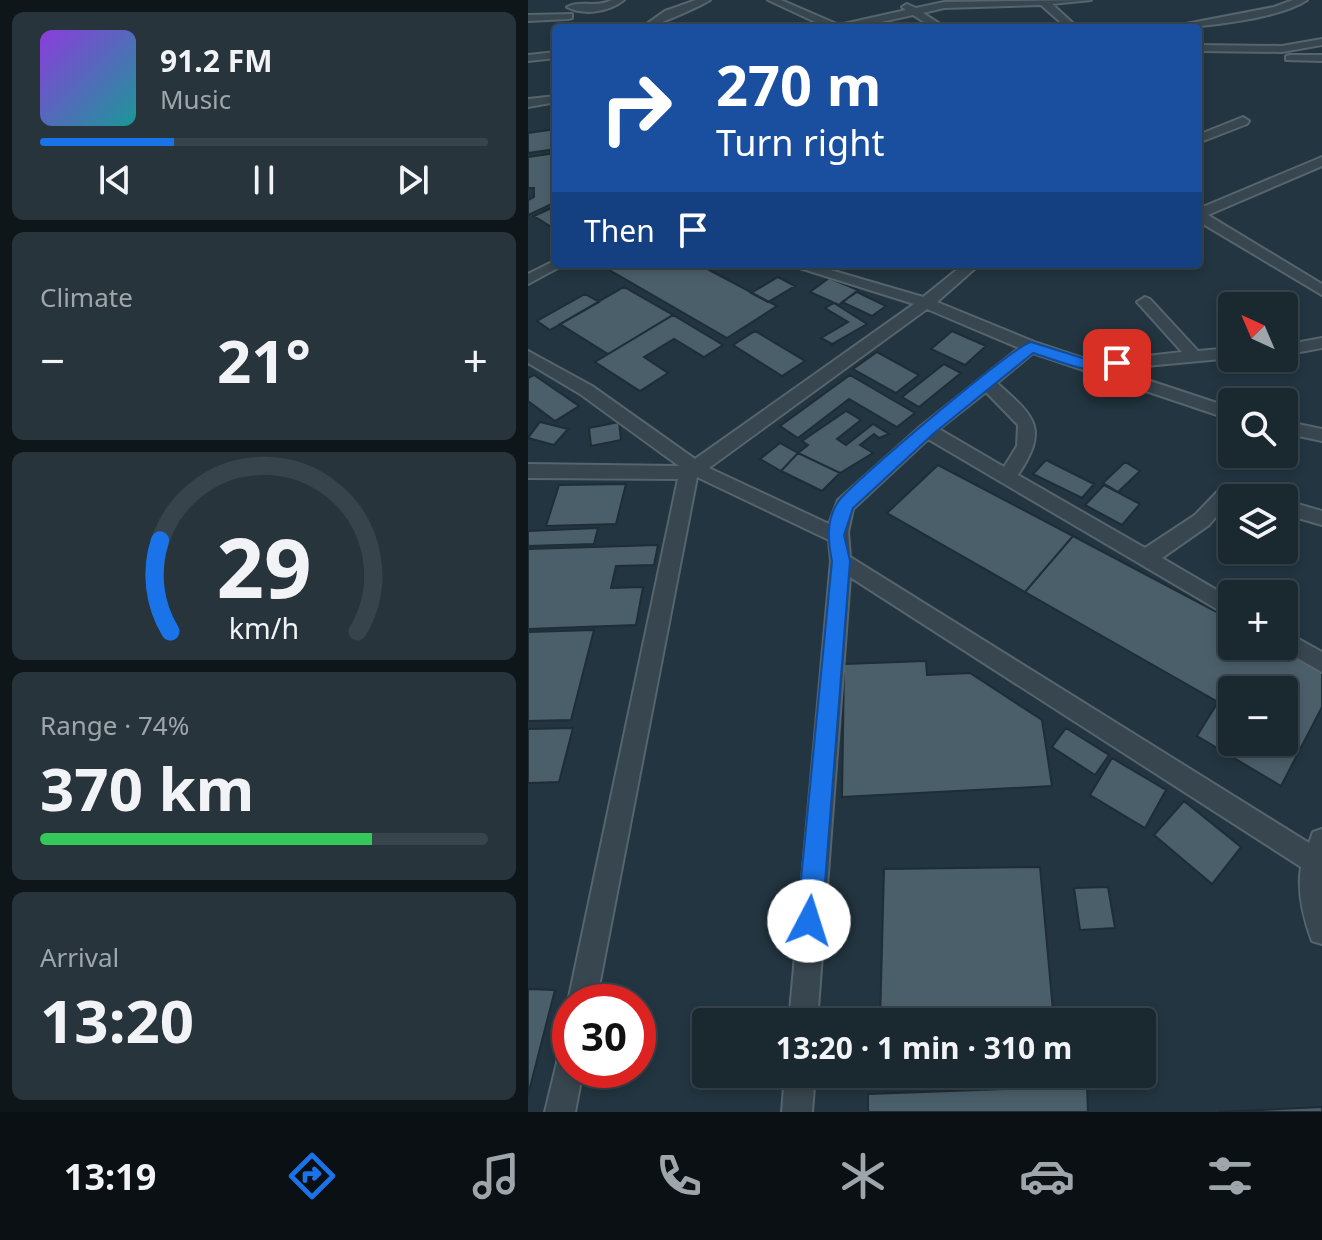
<!DOCTYPE html>
<html lang="en">
<head>
<meta charset="utf-8">
<style>
  body { margin:0; font-family:"Noto Sans",sans-serif; background:#27343c; color:#f1f3f6; height:100vh; display:flex; flex-direction:column; font-size:30px; white-space:nowrap }
  * { box-sizing:border-box; margin:0 }
  p { font-size:26px; color:#9fa6ab }
  .icon { flex:none; width:44px; height:44px; fill:none; stroke:currentColor; stroke-width:2; stroke-linecap:round; stroke-linejoin:round }
  .map { position:relative; flex:1; overflow:hidden }
  .side { display:flex; flex-direction:column; gap:12px; padding:12px; background:#0e161a; width:528px }
  .side>* { flex:none }
  .banner { position:absolute; left:24px; top:24px; width:650px; height:244px; border-radius:8px; box-shadow:0 4px 12px #0003,0 0 0 2px #38444c; background:#1a4fa0; color:#fff; overflow:hidden }
  .needle { width:52px; rotate:316deg }
  .fabs { position:absolute; left:690px; top:292px; display:grid; gap:16px }
  .fabs a { display:grid; place-items:center; width:80px; height:80px; border-radius:8px; background:#1a2830; box-shadow:0 4px 12px #0003,0 0 0 2px #38444c; font-size:40px }
  .speed { position:absolute; left:24px; top:984px; display:flex; gap:16px; font-size:40px; font-weight:700; text-align:center }
  .speed>* { display:grid; place-content:center; width:104px; height:104px; border-radius:50%; background:#1a2830; box-shadow:0 4px 12px #0003,0 0 0 2px #38444c; line-height:1 }
  .speed .limit { border:12px solid #d22; background:#fff; color:#111 }
  .pin { position:absolute; display:grid; place-items:center; width:68px; height:68px; color:#fff; margin:-34px; border-radius:16px; box-shadow:0 4px 12px #0006 }
  .me { position:absolute; width:88px; margin:-44px; rotate:5deg; stroke-linejoin:round; filter:drop-shadow(0 0 6px #0008) }
  .turn { display:flex; align-items:center; gap:28px; height:168px; padding:0 32px; font-size:36px }
  .turn .icon { width:104px; height:104px; stroke-width:2.5 }
  .turn b { display:block; font-size:56px; line-height:68px }
  .then { display:flex; align-items:center; height:76px; padding:0 32px; background:#0003; gap:16px; font-size:30px }
  .big { font-size:60px; font-weight:700; line-height:1.1 }
  .side .widget { flex:1; display:flex; flex-direction:column; justify-content:center; gap:12px; min-width:0; padding:0 28px; border-radius:12px; background:#27343c }
  .side .dial { align-items:center; gap:0 }
  .dial svg { height:208px; overflow:visible; fill:none; stroke:#38444c; stroke-width:7; stroke-linecap:round; text-anchor:middle }
  .dial text { fill:#f1f3f6; stroke:none }
  .song { display:flex; align-items:center; gap:24px }
  .cover { width:96px; height:96px; border-radius:12px; background:linear-gradient(135deg,hsl(270 70% 55%),hsl(180 70% 35%)) }
  .played { height:8px; border-radius:4px; background:linear-gradient(90deg,#1a73e8 30%,#38444c 30%) }
  .keys { display:flex; justify-content:space-around; direction:ltr }
  .heat { display:flex; justify-content:space-between; align-items:center; font-size:44px; direction:ltr }
  .charge { height:12px; border-radius:6px; background:linear-gradient(90deg,#34c759 74%,#38444c 0) }
  .trip { position:absolute; left:164px; top:1008px; width:464px; height:80px; border-radius:8px; background:#1a2830; box-shadow:0 4px 12px #0003,0 0 0 2px #38444c; font-weight:700; line-height:80px; text-align:center }
  .menu { display:flex; height:128px; justify-content:space-around; align-items:center; background:#0a1013; color:#9fa6ab }
  .menu .icon { width:56px; height:56px }
  .menu .selected { color:#1a73e8 }
  .menu b { font-size:36px; color:#f1f3f6 }
  main { display:flex; flex:1; min-height:0 }
  .map>svg:first-child { display:block }
</style>
</head>
<body>
<main>
<section class="side">
<div class="widget">
<div class="song"><i class="cover"></i><div><b>91.2 FM</b><p>Music</p></div></div>
<div class="played"></div>
<div class="keys"><svg class="icon" aria-label="previous" viewBox="0 0 24 24"><path d="M18 5L8 12l10 7zM5 5v14"/></svg><svg class="icon" aria-label="pause" viewBox="0 0 24 24"><path d="M8 5v14M16 5v14"/></svg><svg class="icon" aria-label="next" viewBox="0 0 24 24"><path d="M6 5l10 7-10 7zM19 5v14"/></svg></div>
</div>
<div class="widget"><p>Climate</p>
<div class="heat"><a>−</a><b class="big">21°</b><a>+</a></div>
</div>
<div class="widget dial"><svg viewBox="0 0 100 80">
<path d="M14 69A42 42 0 1 1 86 69"/>
<path d="M14 69A42 42 0 0 1 10 34" stroke="#1a73e8"/>
<text x="50" y="56" font-size="32" font-weight="700">29</text>
<text x="50" y="72" font-size="11">km/h</text>
</svg></div>
<div class="widget"><p>Range · 74%</p><b class="big">370 km</b><div class="charge"></div></div>
<div class="widget"><p>Arrival</p><b class="big">13:20</b></div>
</section>
<div class="map">
<svg width="794" height="1112" viewBox="0 0 794 1112">
  <rect width="100%" height="100%" fill="#223540"/>
  <path fill="#4b5f6b" stroke="#1e2d36" stroke-width="2" fill-rule="evenodd" d="M28,129v20l-28,4v-20z
    M28,153v49l-28,13v-15l6,-3v-9h-6v-31z
    M28,206v24l-22,-14z
    M71,264h99l79,42 -50,32z
    M250,277l17,9 -27,16 -17,-9z
    M301,278l29,12 -19,15 -29,-13z
    M96,287l49,28 -65,39 -48,-30z
    M329,292l29,14 -14,10 -30,-14z
    M57,294l14,8 -49,28 -13,-9z
    M306,303l33,21 -35,20 -11,-6 27,-16 -23,-14z
    M145,315l50,30 -19,12 -30,-18 -30,18 24,16 -28,18 -45,-29z
    M227,331l50,30 -23,15 -49,-31z
    M424,331l34,15 -21,19 -34,-16z
    M349,352l42,23 -23,18 -43,-24z
    M416,364l17,9 -42,34 -17,-10z
    M6,375l45,31 -24,15 -27,-20v-23z
    M322,375l65,38 -18,14 -48,-28 -51,39 -18,-12z
    M318,411l15,9 -24,19 9,6 27,-21 16,10 -10,4 -5,-4 -14,11 13,8 -33,20 -42,-20 10,-8 -6,-4z
    M12,422l28,7 -14,16 -26,-7z
    M91,422l2,18 -30,6 -2,-18z
    M252,443l18,10 -17,18 -21,-12z
    M270,453l42,20 -18,18 -41,-20z
    M518,460l48,24 -12,14 -49,-24z
    M597,462l15,9 -22,21 -15,-9z
    M410,465l135,71 -48,56 -138,-79z
    M98,484l-10,40 -70,2 13,-41z
    M576,485l36,19 -18,21 -37,-20z
    M70,528l-4,16 -66,2v-15z
    M545,536l159,84v26h49l41,22v39l-41,79 -84,-50 21,-34 -193,-110zM704,690h52v52h-52z
    M130,545l-4,20 -38,1 -5,22 32,-1 -7,38 -108,4v-80z
    M66,630l-23,90 -43,1v-89z
    M398,661l1,14 43,-2 72,47 10,66 -210,11 2,-133z
    M45,728l-14,54 -31,1v-54z
    M538,728l43,27 -14,20 -43,-28z
    M584,758l54,32 -21,38 -55,-33z
    M656,801l57,46 -29,37 -58,-49z
    M512,867l14,155h-174l4,-153z
    M580,887l7,41 -35,2 -6,-42z
    M0,989l27,1 -27,105z
    M559,1086l1,26h-220v-18z
    M794,1107v5h-104z"/>
  <g fill="none" stroke-linecap="round" stroke-linejoin="round">
    <g stroke="#55646d" stroke-width="4">
      <path id="street" d="M84,0h12c-15,12 -40,16 -57,7 13,-7 30,1 45,-7z
        M168,0h14c-11,7 -58,28 -69,28l24,-17z
        M240,0h13l58,25 67,-15 -4,-3 5,-3 9,4 28,-6 147,-2 -39,4 26,24h-11l-26,-23 -97,3 -21,5 23,15h-12l-21,-13 -59,13h-26z
        M765,0h14c-28,19 -108,28 -142,28l109,-21z
        M44,14v4l-4,1 -40,2v-6z
        M794,39v6l-40,7 -84,-1v-6l84,1z
        M28,52v6l-28,3v-6z
        M762,55h32v6l-36,-1v-4z
        M28,96v6l-28,5v-8z
        M715,117l6,4 -2,3 -49,19v-8z
        M794,157v9l-114,49 114,69v11l-124,-74v-12z
        M28,260v4h9l-37,20v-10z
        M259,264h23l113,33 41,-33h16l-43,38 100,41 57,19 88,-10 -45,-50 8,-5 5,2 48,52 34,-3v10l-118,11 118,39v12l-199,-67 -36,30c38,34 52,45 21,92l127,73 50,-33 24,-25 21,-6 31,9 2,5h-41l-23,27 -47,33 70,41v19l-304,-179 -75,70 -5,23 2,25 459,286 4,-11 9,-3v115l-10,-3c-9,-24 -15,-49 -11,-74l-451,-290 -33,445h-28l42,-461 -2,-21 -132,-63 -101,525h-26v5l-2,-5 110,-523 -150,-1v-14l151,2 -99,-72 -52,-31v-12l64,35 103,73 219,-155zM399,309l92,39 -98,78 -83,74 -9,24 -120,-56zM458,392l32,33 -1,21 -13,21 -65,-38z
        M794,338v10l-38,7v-10z
        M756,421l38,8v12l-38,-8z
        M756,500l38,11v14l-38,-11z
        M756,631l38,21v20l-46,-26h8z
        M42,1045v25h13l-8,42h-30l15,-62z
        M257,1074h30l-3,38h-30z"/>
    </g>
    <use href="#street" fill="#37464f" fill-rule="evenodd"/>
  </g>
  <path fill="#1a73e8" stroke="#114b97" stroke-width="2" d="M503,342l61,19 25,-3 8,5c-22,19 -68,-3 -92,-10l-100,81 -80,74 -9,27 6,26 -28,360 -4,9 -9,3 -8,-3 -4,-9 35,-360c-4,-20 -6,-41 6,-59 13,-19 173,-154 193,-160z"/>
</svg>
<div class="fabs">
<a><svg class="needle" viewBox="-14 -14 28 28"><path d="M0-13l5 13h-10z" fill="#e53935"/><path d="M0 13l5-13h-10z" fill="#9fa6ab"/></svg></a>
<a><svg class="icon" aria-label="search" viewBox="0 0 24 24"><circle cx="10" cy="10" r="6"/><path d="M15 15l6 6"/></svg></a>
<a><svg class="icon" aria-label="layers" viewBox="0 0 24 24"><path d="M12 4l9 5-9 5-9-5zM3 14l9 5 9-5"/></svg></a>
<a>+</a>
<a>−</a>
</div>
<div class="speed"><div class="limit">30</div></div>
<div class="pin" style="left:589px;top:363px;background:#d93025"><svg class="icon" aria-label="arrive" viewBox="0 0 24 24"><path d="M6 21V4h12l-3 4 3 4H6"/></svg></div>
<svg class="me" style="left:281px;top:921px" viewBox="-20 -20 40 40"><circle r="19" fill="#fff"/><path d="M0-13L10 11 0 6-10 11z" fill="#1a73e8"/></svg>
<div class="trip">13:20 · 1 min · 310 m</div>
<div class="banner">
<div class="turn"><svg class="icon" aria-label="right" viewBox="0 0 24 24"><path d="M7 20v-9h11M14 6l5 5-5 5"/></svg><div><b>270 m</b>Turn right</div></div>
<div class="then">Then<svg class="icon" aria-label="arrive" viewBox="0 0 24 24"><path d="M6 21V4h12l-3 4 3 4H6"/></svg></div>
</div>
</div>
</main>
<nav class="menu">
<b>13:19</b>
<svg class="icon selected" aria-label="directions" viewBox="0 0 24 24"><path d="M12 3l9 9-9 9-9-9zM9 14v-3h6M13 9l2 2-2 2"/></svg>
<svg class="icon" aria-label="music" viewBox="0 0 24 24"><path d="M9 18V5l10-2v13"/><circle cx="6" cy="18" r="3"/><circle cx="16" cy="16" r="3"/></svg>
<svg class="icon" aria-label="phone" viewBox="0 0 24 24"><path d="M5 4h4l2 5-3 2q2 4 5 5l2-3 5 2v4C11 20 4 13 5 4z"/></svg>
<svg class="icon" aria-label="climate" viewBox="0 0 24 24"><path d="M12 3v18M4 7l16 10M4 17L20 7"/></svg>
<svg class="icon" aria-label="car" viewBox="0 0 24 24"><path d="M5 17H2v-5l4-1 3-4h7l3 4 3 1v5h-3M9 17h6M6 11h13"/><circle cx="7" cy="17" r="2"/><circle cx="17" cy="17" r="2"/></svg>
<svg class="icon" aria-label="filters" viewBox="0 0 24 24"><path d="M4 7h16M4 17h16"/><circle cx="9" cy="7" r="2"/><circle cx="15" cy="17" r="2"/></svg>
</nav>
</body>
</html>
